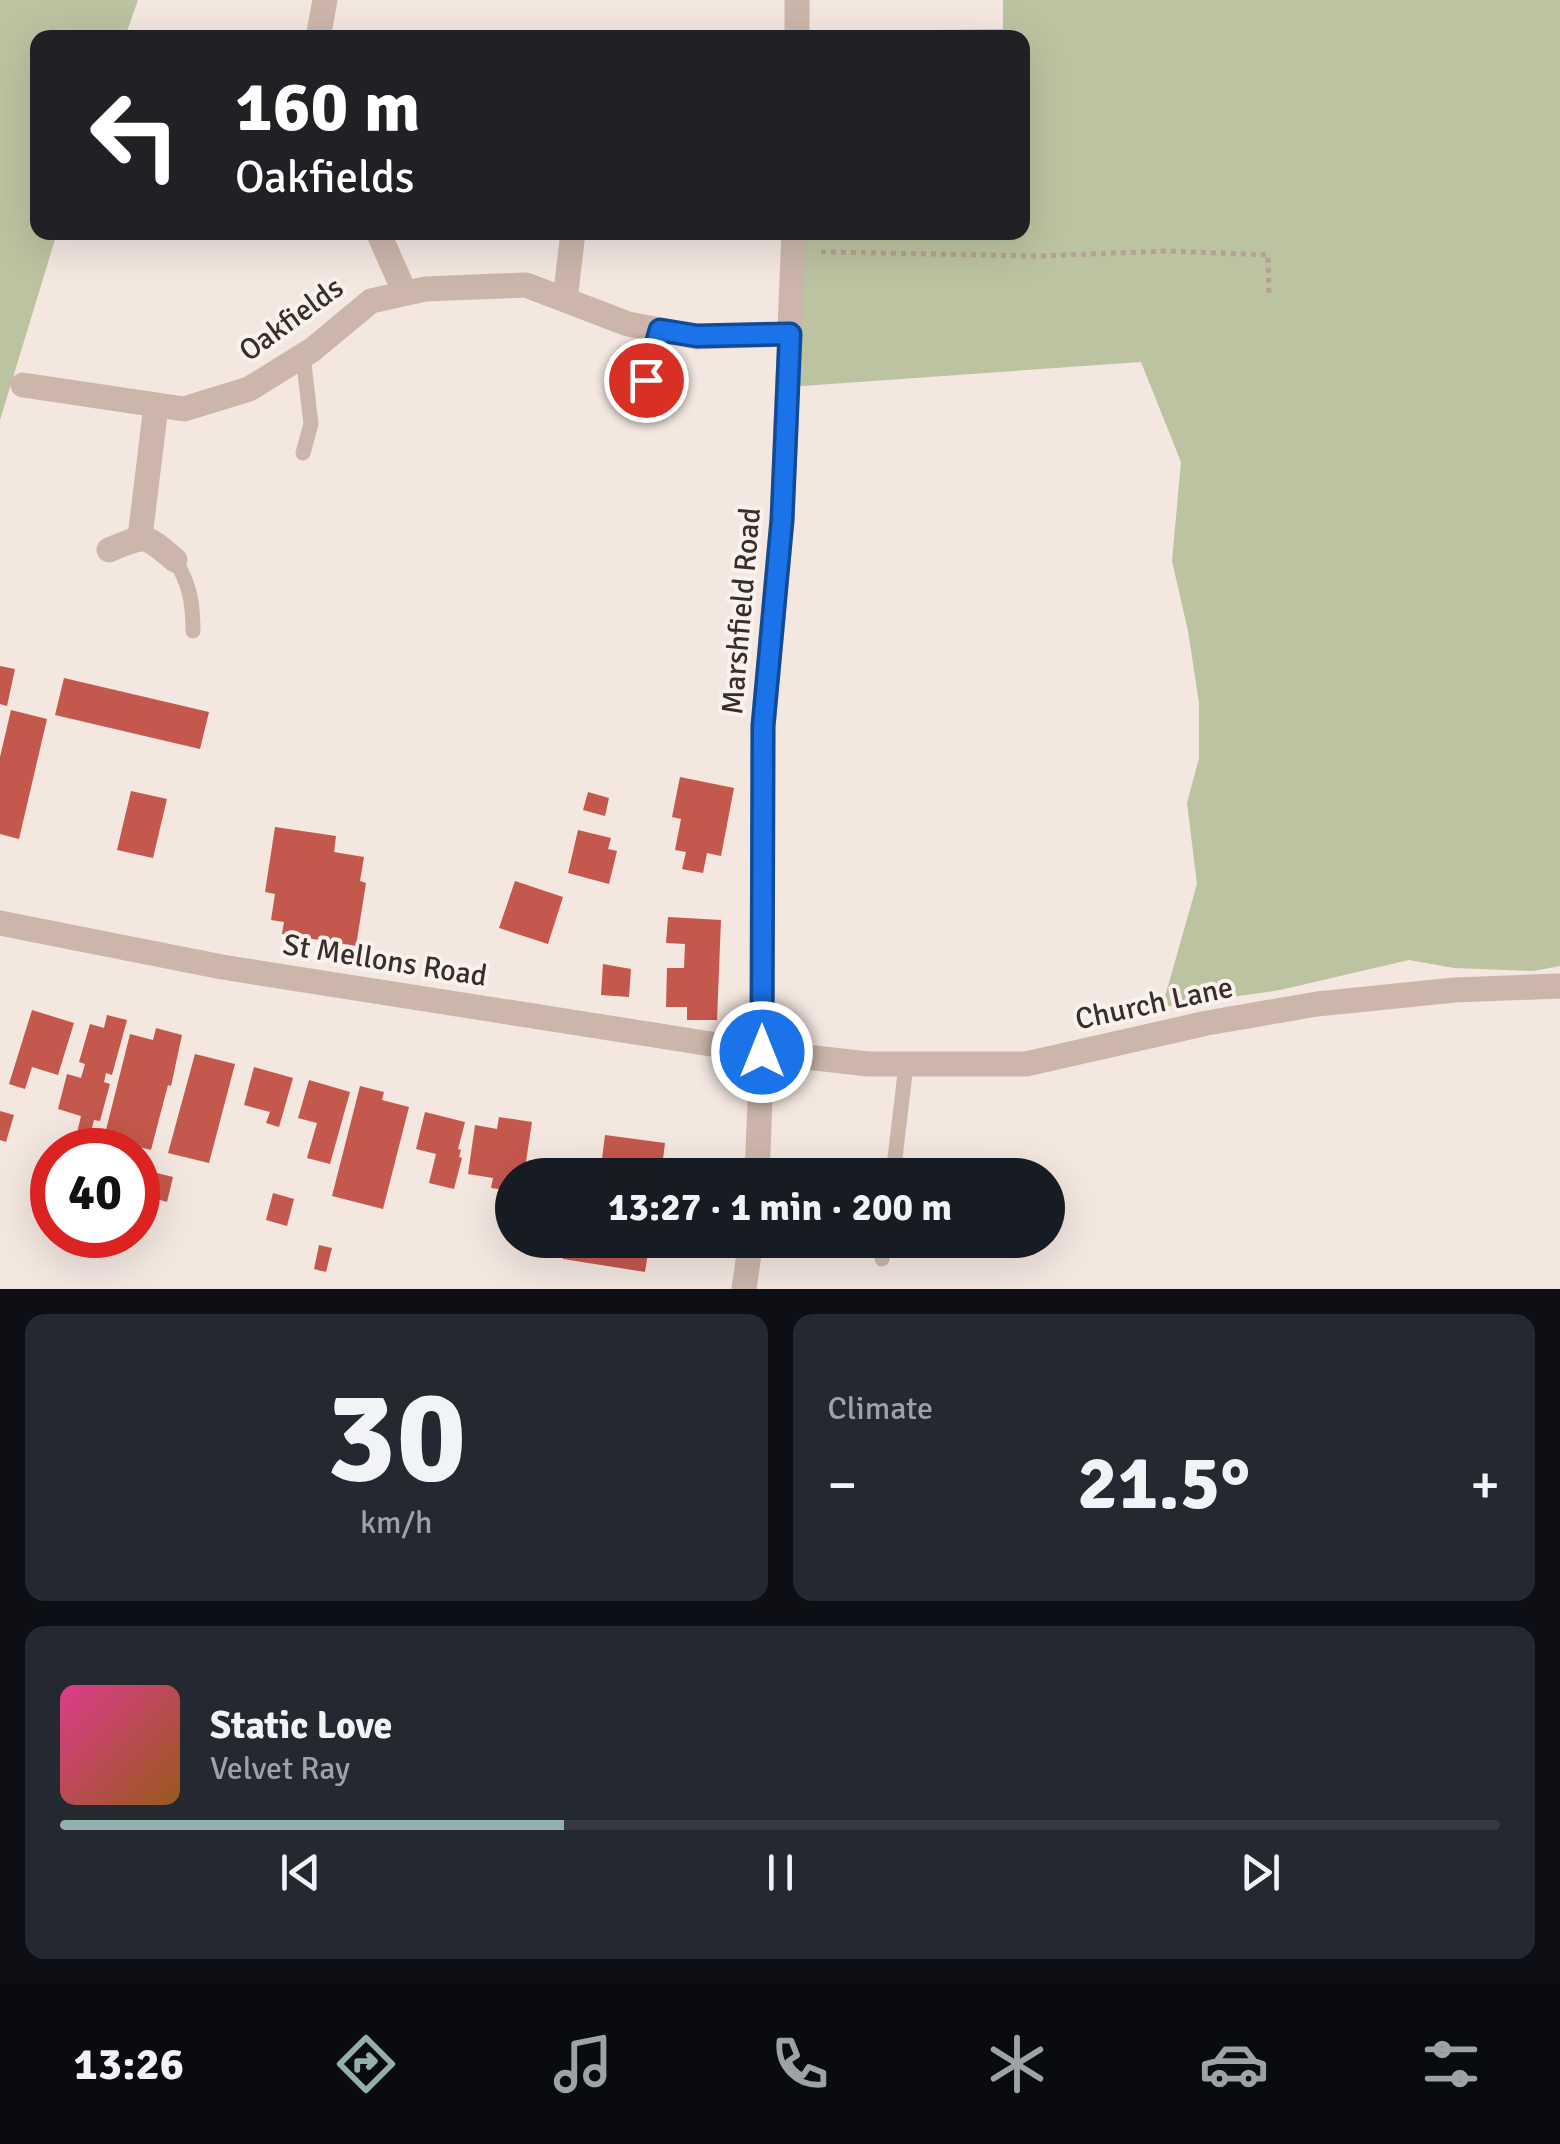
<!DOCTYPE html>
<html lang="en">
<head>
<meta charset="utf-8">
<style>
  body { margin:0; font-family:Signika,sans-serif; background:#242831; color:#f1f3f6; height:100vh; display:flex; flex-direction:column; font-size:38px; white-space:nowrap }
  * { box-sizing:border-box; margin:0 }
  p { font-size:32px; color:#9ea1a6 }
  .icon { flex:none; width:55px; height:55px; fill:none; stroke:currentColor; stroke-width:2; stroke-linecap:round; stroke-linejoin:round }
  .map { position:relative; height:1289px; overflow:hidden }
  .side { display:flex; flex-direction:column; gap:25px; padding:25px; background:#0d0f14; flex:1 }
  .side>* { flex:none }
  .banner { position:absolute; left:30px; top:30px; width:1000px; height:210px; border-radius:20px; box-shadow:0 10px 40px #0002; background:#202124; color:#fff; overflow:hidden }
  .speed { position:absolute; left:30px; top:1128px; display:flex; gap:20px; font-size:50px; font-weight:700; text-align:center }
  .speed>* { display:grid; place-content:center; width:130px; height:130px; border-radius:50%; background:#171b24; box-shadow:0 10px 40px #0002; line-height:1 }
  .speed .limit { border:15px solid #d22; background:#fff; color:#111 }
  .pin { position:absolute; display:grid; place-items:center; width:85px; height:85px; color:#fff; margin:-42px; border:5px solid #fff; border-radius:50%; box-shadow:0 2px 10px #0007 }
  .me { position:absolute; width:110px; margin:-55px; rotate:0deg; stroke-linejoin:round; filter:drop-shadow(0 0 8px #0008) }
  .turn { display:flex; align-items:center; gap:35px; height:210px; padding:0 40px; font-size:45px }
  .turn .icon { width:130px; height:130px; stroke-width:2.5 }
  .turn b { display:block; font-size:70px; line-height:85px }
  .big { font-size:75px; font-weight:800; line-height:1.1 }
  .side .widget { flex:1; display:flex; flex-direction:column; justify-content:center; gap:15px; min-width:0; padding:0 35px; border-radius:20px; background:#242831 }
  .side .dial { align-items:center; gap:0 }
  .dial b { font-size:130px; line-height:1 }
  .song { display:flex; align-items:center; gap:30px }
  .cover { width:120px; height:120px; border-radius:15px; background:linear-gradient(135deg,hsl(330 70% 55%),hsl(30 70% 35%)) }
  .played { height:10px; border-radius:5px; background:linear-gradient(90deg,#93afae 35%,#363941 35%) }
  .keys { display:flex; justify-content:space-around; direction:ltr }
  .heat { display:flex; justify-content:space-between; align-items:center; font-size:55px; direction:ltr }
  .side .tiles { flex:1; display:grid; gap:25px; grid-template-columns:1fr 1fr }
  .widget:last-child { grid-column:span 2 }
  .trip { position:absolute; left:495px; top:1158px; width:570px; height:100px; border-radius:50px; background:#171b24; box-shadow:0 10px 40px #0002; font-weight:800; line-height:100px; text-align:center }
  .tabs { display:flex; height:160px; justify-content:space-around; align-items:center; background:#090b0e; color:#9ea1a6 }
  .tabs .icon { width:70px; height:70px }
  .tabs .current { color:#93afae }
  .tabs b { font-size:45px; color:#f1f3f6 }
  .map>svg:first-child { display:block }
</style>
</head>
<body>
<div class="map">
<svg width="1560" height="1289" viewBox="0 0 1560 1289">
  <rect width="100%" height="100%" fill="#f3e7e0"/>
  <path fill="#bcc3a0" d="M0,0h138l-13,37 -87,1v194l19,1 -57,187z
    M1003,0h557v966l-27,5 -79,-3 -45,-8 -129,30 -118,17 35,-123 -10,-81 12,-45v-55l-11,-72 -16,-70 9,-99 -40,-100 -353,25 6,-154 228,-1v-194h-225v-6l206,-3z"/>
  <path fill="#c5584d" d="M0,666l15,3 -8,37 -7,-2z
    M64,678l145,34 -9,37 -145,-34z
    M11,710l36,9 -28,120 -19,-5v-77z
    M680,777l54,11 -13,68 -14,-3 -4,20 -21,-4 4,-17 -11,-2 6,-31 -9,-2z
    M131,791l36,8 -14,59 -36,-8z
    M588,792l21,6 -4,18 -22,-6z
    M275,827l61,9 -2,16 30,5 -4,24 6,2 -10,63 -74,-12 2,-12 -13,-2 4,-26 -10,-2z
    M578,830l33,8 -3,11 9,2 -8,33 -41,-11z
    M515,881l48,16 -15,47 -49,-16z
    M668,917l53,3 -4,100h-30v-13h-21l1,-39h17l1,-24 -19,-1z
    M603,964l28,5 -2,28 -28,-2z
    M32,1010l42,13 -16,52 -26,-8 -7,22 -16,-5z
    M107,1015l20,5 -15,55 -6,-2 -2,9 6,2 -10,37 -6,-1 -4,16 -13,-3 4,-17 -23,-7 9,-35 14,4 4,-14 -6,-2 11,-38 14,4z
    M156,1028l26,7 -11,51 -3,-1 -17,65 -47,-12 26,-104 23,6z
    M195,1054l40,10 -26,99 -41,-10z
    M254,1067l39,11 -14,49 -13,-4 4,-11 -26,-7z
    M309,1080l41,12 -20,72 -23,-6 10,-35 -19,-5z
    M360,1086l24,6 -2,8 27,7 -26,102 -51,-13z
    M0,1111l14,4 -8,27 -6,-2z
    M425,1112l40,10 -7,27 3,1 -2,7 3,1 -8,31 -25,-6 7,-29 -20,-5z
    M499,1117l33,5 -8,53h-12v16l-21,-3 2,-10 -25,-4 7,-49 22,4z
    M605,1135l60,8 -4,32h-61z
    M157,1173l16,4 -6,25 -17,-5z
    M273,1193l21,6 -7,27 -21,-6z
    M566,1240h84l-5,32 -82,-13z
    M319,1245l13,3 -6,24 -12,-3z"/>
  <g fill="none" stroke-linecap="round" stroke-linejoin="round">
    <path stroke="#b89f96" stroke-width="5" stroke-dasharray="5 5" stroke-linecap="butt" d="M821,252l219,4 129,-5 99,4 1,42"/>
    <path stroke="#ccb6ac" stroke-width="15" d="M303,453l8,-29 -8,-68
      M175,560c15,25 18,43 18,71
      M893,1175l13,-110
      M882,1259l3,-19"/>
    <path stroke="#ccb6ac" stroke-width="25" d="M318,38l7,-38
      M378,232l27,61
      M565,300l8,-68
      M646,380l14,-50
      M23,385l161,24 65,-20 63,-39 59,-49 54,-12 101,-4 102,39 32,6 37,7 93,-3
      M140,537l16,-131
      M109,550c38,-16 35,-16 66,10
      M762,1052l106,12h158l181,-41 110,-19 138,-14 105,-4"/>
    <path stroke="#ccb6ac" stroke-width="25" d="M797,38v-38
      M0,923l222,44 540,85
      M757,1175l5,-123 1,-326 19,-207 12,-287
      M744,1289l7,-49"/>
  </g>
  <g fill="none" stroke-linecap="round" stroke-linejoin="round">
    <g stroke="#114b97" stroke-width="25">
      <path id="route" d="M646,380l14,-50 37,6 93,-2 -8,186 -19,206 -1,326"/>
    </g>
    <use href="#route" stroke="#1a73e8" stroke-width="18"/>
  </g>
  <g text-anchor="middle" stroke-width="8" stroke-linejoin="round" paint-order="stroke">
    <g font-size="30" fill="#3a2d2b" stroke="#faf2ed">
      <text transform="translate(291 319) rotate(-36)" y="10">Oakfields</text>
      <text transform="translate(741 611) rotate(-85)" y="10">Marshfield Road</text>
      <text transform="translate(385 960) rotate(9)" y="10">St Mellons Road</text>
      <text transform="translate(1154 1003) rotate(-12)" y="10">Church Lane</text>
    </g>
  </g>
</svg>
<div class="speed"><div class="limit">40</div></div>
<div class="pin" style="left:646px;top:380px;background:#d93025"><svg class="icon" aria-label="arrive" viewBox="0 0 24 24"><path d="M6 21V4h12l-3 4 3 4H6"/></svg></div>
<svg class="me" style="left:762px;top:1052px" viewBox="-20 -20 40 40"><circle r="17" fill="#1a73e8" stroke="#fff" stroke-width="3"/><path d="M0-11L8 9 0 5-8 9z" fill="#fff"/></svg>
<div class="trip">13:27 · 1 min · 200 m</div>
<div class="banner">
<div class="turn"><svg class="icon" aria-label="left" viewBox="0 0 24 24"><path d="M17 20v-9H6M10 6l-5 5 5 5"/></svg><div><b>160 m</b>Oakfields</div></div>
</div>
</div>
<section class="side">
<div class="tiles">
<div class="widget dial"><b>30</b><p>km/h</p></div>
<div class="widget"><p>Climate</p>
<div class="heat"><a>−</a><b class="big">21.5°</b><a>+</a></div>
</div>
<div class="widget">
<div class="song"><i class="cover"></i><div><b>Static Love</b><p>Velvet Ray</p></div></div>
<div class="played"></div>
<div class="keys"><svg class="icon" aria-label="previous" viewBox="0 0 24 24"><path d="M18 5L8 12l10 7zM5 5v14"/></svg><svg class="icon" aria-label="pause" viewBox="0 0 24 24"><path d="M8 5v14M16 5v14"/></svg><svg class="icon" aria-label="next" viewBox="0 0 24 24"><path d="M6 5l10 7-10 7zM19 5v14"/></svg></div>
</div>
</div>
</section>
<nav class="tabs">
<b>13:26</b>
<svg class="icon current" aria-label="directions" viewBox="0 0 24 24"><path d="M12 3l9 9-9 9-9-9zM9 14v-3h6M13 9l2 2-2 2"/></svg>
<svg class="icon" aria-label="music" viewBox="0 0 24 24"><path d="M9 18V5l10-2v13"/><circle cx="6" cy="18" r="3"/><circle cx="16" cy="16" r="3"/></svg>
<svg class="icon" aria-label="phone" viewBox="0 0 24 24"><path d="M5 4h4l2 5-3 2q2 4 5 5l2-3 5 2v4C11 20 4 13 5 4z"/></svg>
<svg class="icon" aria-label="climate" viewBox="0 0 24 24"><path d="M12 3v18M4 7l16 10M4 17L20 7"/></svg>
<svg class="icon" aria-label="car" viewBox="0 0 24 24"><path d="M5 17H2v-5l4-1 3-4h7l3 4 3 1v5h-3M9 17h6M6 11h13"/><circle cx="7" cy="17" r="2"/><circle cx="17" cy="17" r="2"/></svg>
<svg class="icon" aria-label="filters" viewBox="0 0 24 24"><path d="M4 7h16M4 17h16"/><circle cx="9" cy="7" r="2"/><circle cx="15" cy="17" r="2"/></svg>
</nav>
</body>
</html>
